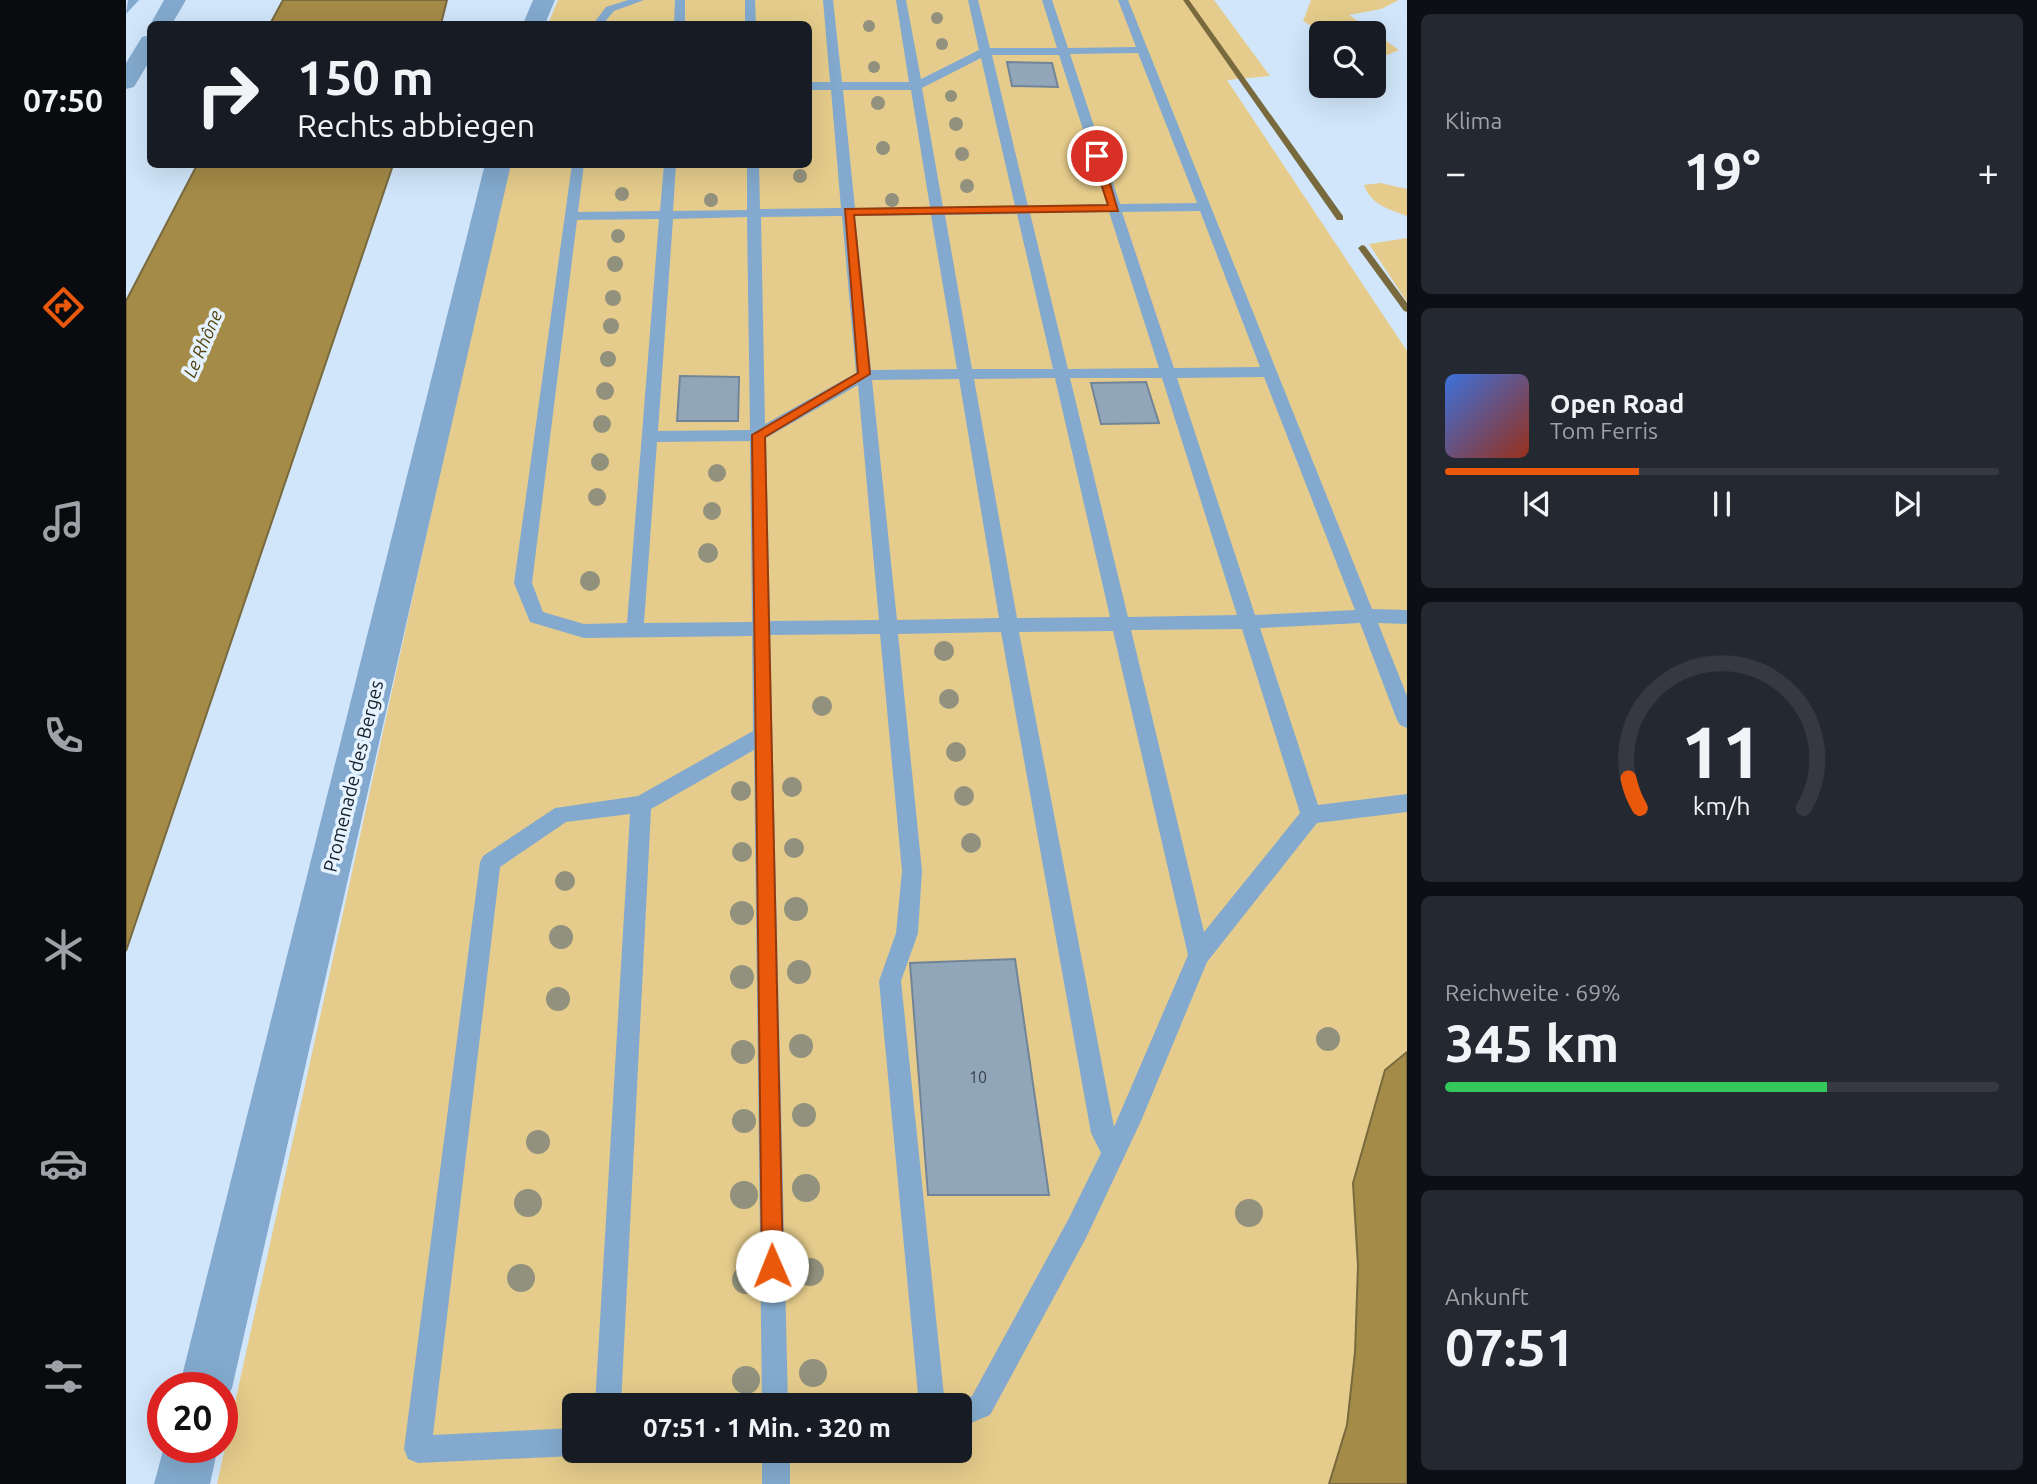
<!DOCTYPE html>
<html lang="de">
<head>
<meta charset="utf-8">
<style>
  body { margin:0; font-family:Ubuntu,sans-serif; background:#242831; color:#f1f3f6; height:100vh; display:flex; flex-direction:column; font-size:26px; white-space:nowrap }
  * { box-sizing:border-box; margin:0 }
  p { font-size:23px; color:#9ea1a6 }
  .icon { flex:none; width:38px; height:38px; fill:none; stroke:currentColor; stroke-width:2; stroke-linecap:round; stroke-linejoin:round }
  .map { position:relative; flex:1; overflow:hidden }
  .panel { display:flex; flex-direction:column; gap:14px; padding:14px; background:#0d0f14; width:630px }
  .panel>* { flex:none }
  .banner { position:absolute; left:21px; top:21px; width:665px; height:147px; border-radius:10px; box-shadow:0 7px 28px #0002; background:#171b24; color:#f1f3f6; overflow:hidden }
  .fabs { position:absolute; left:1183px; top:21px; display:grid; gap:14px }
  .fabs a { display:grid; place-items:center; width:77px; height:77px; border-radius:10px; background:#171b24; box-shadow:0 7px 28px #0002; font-size:35px }
  .speed { position:absolute; left:21px; top:1372px; display:flex; gap:14px; font-size:35px; font-weight:700; text-align:center }
  .speed>* { display:grid; place-content:center; width:91px; height:91px; border-radius:50%; background:#171b24; box-shadow:0 7px 28px #0002; line-height:1 }
  .speed .limit { border:10px solid #d22; background:#fff; color:#111 }
  .pin { position:absolute; display:grid; place-items:center; width:60px; height:60px; color:#fff; margin:-30px; border:4px solid #fff; border-radius:50%; box-shadow:0 2px 7px #0007 }
  .me { position:absolute; width:77px; margin:-38px; rotate:359deg; stroke-linejoin:round; filter:drop-shadow(0 0 5px #0008) }
  .turn { display:flex; align-items:center; gap:24px; height:147px; padding:0 35px; font-size:32px }
  .turn .icon { width:91px; height:91px; stroke-width:2.5 }
  .turn b { display:block; font-size:49px; line-height:60px }
  .big { font-size:52px; font-weight:700; line-height:1.1 }
  .panel .widget { flex:1; display:flex; flex-direction:column; justify-content:center; gap:10px; min-width:0; padding:0 24px; border-radius:10px; background:#242831 }
  .panel .dial { align-items:center; gap:0 }
  .dial svg { height:182px; overflow:visible; fill:none; stroke:#363941; stroke-width:7; stroke-linecap:round; text-anchor:middle }
  .dial text { fill:#f1f3f6; stroke:none }
  .song { display:flex; align-items:center; gap:21px }
  .cover { width:84px; height:84px; border-radius:10px; background:linear-gradient(135deg,hsl(220 70% 55%),hsl(10 70% 35%)) }
  .played { height:7px; border-radius:4px; background:linear-gradient(90deg,#ea580c 35%,#363941 35%) }
  .keys { display:flex; justify-content:space-around; direction:ltr }
  .heat { display:flex; justify-content:space-between; align-items:center; font-size:38px; direction:ltr }
  .charge { height:10px; border-radius:5px; background:linear-gradient(90deg,#34c759 69%,#363941 0) }
  .trip { position:absolute; left:436px; top:1393px; width:410px; height:70px; border-radius:10px; background:#171b24; box-shadow:0 7px 28px #0002; font-weight:700; line-height:70px; text-align:center }
  main { display:flex; flex:1; min-height:0 }
  .tabs { display:flex; flex-direction:column; width:126px; justify-content:space-around; align-items:center; background:#090b0e; color:#9ea1a6 }
  .tabs .icon { width:49px; height:49px }
  .tabs .current { color:#ea580c }
  .tabs b { font-size:32px; color:#f1f3f6 }
  .map>svg:first-child { display:block }
</style>
</head>
<body>
<main>
<nav class="tabs">
<b>07:50</b>
<svg class="icon current" aria-label="directions" viewBox="0 0 24 24"><path d="M12 3l9 9-9 9-9-9zM9 14v-3h6M13 9l2 2-2 2"/></svg>
<svg class="icon" aria-label="music" viewBox="0 0 24 24"><path d="M9 18V5l10-2v13"/><circle cx="6" cy="18" r="3"/><circle cx="16" cy="16" r="3"/></svg>
<svg class="icon" aria-label="phone" viewBox="0 0 24 24"><path d="M5 4h4l2 5-3 2q2 4 5 5l2-3 5 2v4C11 20 4 13 5 4z"/></svg>
<svg class="icon" aria-label="climate" viewBox="0 0 24 24"><path d="M12 3v18M4 7l16 10M4 17L20 7"/></svg>
<svg class="icon" aria-label="car" viewBox="0 0 24 24"><path d="M5 17H2v-5l4-1 3-4h7l3 4 3 1v5h-3M9 17h6M6 11h13"/><circle cx="7" cy="17" r="2"/><circle cx="17" cy="17" r="2"/></svg>
<svg class="icon" aria-label="filters" viewBox="0 0 24 24"><path d="M4 7h16M4 17h16"/><circle cx="9" cy="7" r="2"/><circle cx="15" cy="17" r="2"/></svg>
</nav>
<div class="map">
<svg width="1281" height="1484" viewBox="0 0 1281 1484">
  <rect width="100%" height="100%" fill="#d1e6fb"/>
  <path fill="#e5cc8c" fill-rule="evenodd" d="M432,0h656l56,76 -43,4 180,271v701l-22,18 -32,113 5,83 -3,86 -8,73 -18,59h-1112l291,-1319 300,-1v-140h-260zM448,1405h385v46h-385z
    M1185,0h88l-18,9 -32,6 50,35 -12,5 -13,-3v-19h-51l-20,-12z
    M1254,183l27,6v27c-18,-7 -36,-11 -43,-31z
    M1281,238v64l-38,-58z"/>
  <path fill="#a48b48" stroke="#796a3e" stroke-width="2" d="M157,0h164l-6,24h-171z
    M71,165h196l-267,786v-650z
    M1281,1052v432h-78l18,-59 8,-73 3,-86 -5,-83 32,-113z"/>
  <g fill="none" stroke-linecap="round" stroke-linejoin="round">
    <path fill="#796a3e" fill-rule="evenodd" d="M1057,0h6l154,216v4h-6z
      M1236,245l3,1 42,57v9l-3,-1 -46,-63z"/>
  </g>
  <path fill="#92a6ba" stroke="#728598" stroke-width="2" d="M881,62l45,1 6,24 -46,-1z
    M554,376l59,1 -1,44h-61z
    M1020,382l13,41 -58,1 -10,-41z
    M889,959l34,236h-121l-18,-232z"/>
  <g fill="none" stroke-linecap="round" stroke-linejoin="round">
    <path fill="#83aace" fill-rule="evenodd" d="M2,0h11l-13,14z
      M502,0h16l-30,11 -11,13h-10l13,-17z
      M549,0h10v24h-11z
      M619,0h10l1,24h-11z
      M697,0h10l9,82h67l-13,-82h10l15,79 58,-29 -11,-50h10l12,48h67l-15,-48h10l16,48 68,-1 -18,-47h10l244,609 35,1v14l-29,-1 29,73v32l-7,-3 -3,-5 -37,-97 -100,5 58,177 89,-11v18l-90,11 -110,139 -66,159 -55,117 -96,177 -31,13v-23h-9l22,-9 96,-176 33,-67 -10,-20 -90,-501 -103,2 24,237 -4,62 -17,48 44,424h-26l-40,-424 17,-48 6,-62 -22,-237 -110,1 18,770h-26l-8,-655 -103,59 -30,596h-26l35,-591 -64,8 -66,45 -67,568 141,-7v23h10l-10,5 -156,7 -10,-4 -4,-10 76,-587 3,-6 72,-48 83,-12 115,-65 -1,-95 -168,2 -54,-16 -16,-39 58,-419h12l-6,48 82,-1 4,-47h12l-3,47 74,-1v-46h12l1,45 81,-1 -10,-118h-23v-8h22zM1012,53l59,150 -77,1 -50,-150zM866,55h67l48,149 -79,2zM855,58l34,148 -72,1 -21,-119zM717,90h68l19,117 -75,1zM1074,211l60,156 -86,1 -52,-156zM983,212l50,156 -91,1 -38,-156zM891,214l36,155h-81l-27,-154zM805,215l26,154 -86,1 -16,-154zM716,216l14,157 -91,51 -4,-207zM621,217l3,213 -92,1 15,-212zM533,219l-32,404 -43,1 -41,-12 -11,-29 45,-363zM1138,377l91,233 -100,5 -78,-237zM929,378l55,239 -93,1 -43,-239zM944,378h92l75,237 -109,2zM833,379l40,239 -102,2 -25,-240zM732,385l21,235 -109,1 -4,-183zM624,441l2,181 -108,1 13,-181zM1116,629l58,184 -96,119 -73,-302zM987,631l75,324 -74,172 -95,-495z
      M636,1451h28v33h-28z"/>
    <path fill="#83aace" fill-rule="evenodd" d="M38,0h22l-14,24 -22,1z
      M407,0h22l-10,24h-22z
      M24,35v25l-16,27 -8,2v-26l16,-26z
      M359,164h26l-279,1224 -10,19v-19h-43z
      M38,1447h54l-8,37h-56z"/>
  </g>
  <g fill="#91917d">
    <circle cx="811" cy="18" r="6"/>
    <circle cx="743" cy="26" r="6"/>
    <circle cx="816" cy="44" r="6"/>
    <circle cx="748" cy="67" r="6"/>
    <circle cx="825" cy="96" r="6"/>
    <circle cx="752" cy="103" r="7"/>
    <circle cx="830" cy="124" r="7"/>
    <circle cx="757" cy="148" r="7"/>
    <circle cx="836" cy="154" r="7"/>
    <circle cx="674" cy="176" r="7"/>
    <circle cx="841" cy="186" r="7"/>
    <circle cx="496" cy="194" r="7"/>
    <circle cx="585" cy="200" r="7"/>
    <circle cx="766" cy="200" r="7"/>
    <circle cx="492" cy="236" r="7"/>
    <circle cx="489" cy="264" r="8"/>
    <circle cx="487" cy="298" r="8"/>
    <circle cx="485" cy="326" r="8"/>
    <circle cx="482" cy="359" r="8"/>
    <circle cx="479" cy="391" r="9"/>
    <circle cx="476" cy="424" r="9"/>
    <circle cx="474" cy="462" r="9"/>
    <circle cx="591" cy="473" r="9"/>
    <circle cx="471" cy="497" r="9"/>
    <circle cx="586" cy="511" r="9"/>
    <circle cx="582" cy="553" r="10"/>
    <circle cx="464" cy="581" r="10"/>
    <circle cx="818" cy="651" r="10"/>
    <circle cx="823" cy="699" r="10"/>
    <circle cx="696" cy="706" r="10"/>
    <circle cx="830" cy="752" r="10"/>
    <circle cx="666" cy="787" r="10"/>
    <circle cx="615" cy="791" r="10"/>
    <circle cx="838" cy="796" r="10"/>
    <circle cx="845" cy="843" r="10"/>
    <circle cx="668" cy="848" r="10"/>
    <circle cx="616" cy="852" r="10"/>
    <circle cx="439" cy="881" r="10"/>
    <circle cx="670" cy="909" r="12"/>
    <circle cx="616" cy="913" r="12"/>
    <circle cx="435" cy="937" r="12"/>
    <circle cx="673" cy="972" r="12"/>
    <circle cx="616" cy="977" r="12"/>
    <circle cx="432" cy="999" r="12"/>
    <circle cx="1202" cy="1039" r="12"/>
    <circle cx="675" cy="1046" r="12"/>
    <circle cx="617" cy="1052" r="12"/>
    <circle cx="678" cy="1115" r="12"/>
    <circle cx="618" cy="1121" r="12"/>
    <circle cx="412" cy="1142" r="12"/>
    <circle cx="680" cy="1188" r="14"/>
    <circle cx="618" cy="1195" r="14"/>
    <circle cx="402" cy="1203" r="14"/>
    <circle cx="1123" cy="1213" r="14"/>
    <circle cx="684" cy="1272" r="14"/>
    <circle cx="395" cy="1278" r="14"/>
    <circle cx="620" cy="1280" r="14"/>
    <circle cx="687" cy="1373" r="14"/>
    <circle cx="620" cy="1380" r="14"/>
  </g>
  <path fill="#ea580c" stroke="#983908" stroke-width="2" d="M971,153l5,3 16,55 -264,4 16,159 -105,63 18,829 -3,7 -8,3 -7,-3 -3,-7 -10,-831 106,-62 -13,-164 263,-4 -16,-49z"/>
  <g text-anchor="middle" stroke-width="7" stroke-linejoin="round" paint-order="stroke">
    <g font-size="16" fill="#353f4a">
      <text x="852" y="1083">10</text>
    </g>
    <g font-size="18" font-style="italic" fill="#54420b" stroke="#e5f2ff">
      <text transform="translate(77 344) rotate(-67)" y="6">Le Rhône</text>
    </g>
    <g font-size="19" fill="#161d25" stroke="#e5f2ff">
      <text transform="translate(227 776) rotate(-76)" y="7">Promenade des Berges</text>
    </g>
  </g>
</svg>
<div class="fabs">
<a><svg class="icon" aria-label="search" viewBox="0 0 24 24"><circle cx="10" cy="10" r="6"/><path d="M15 15l6 6"/></svg></a>
</div>
<div class="speed"><div class="limit">20</div></div>
<div class="pin" style="left:971px;top:156px;background:#d93025"><svg class="icon" aria-label="arrive" viewBox="0 0 24 24"><path d="M6 21V4h12l-3 4 3 4H6"/></svg></div>
<svg class="me" style="left:646px;top:1266px" viewBox="-20 -20 40 40"><circle r="19" fill="#fff"/><path d="M0-13L10 11 0 6-10 11z" fill="#ea580c"/></svg>
<div class="trip">07:51 · 1 Min. · 320 m</div>
<div class="banner">
<div class="turn"><svg class="icon" aria-label="right" viewBox="0 0 24 24"><path d="M7 20v-9h11M14 6l5 5-5 5"/></svg><div><b>150 m</b>Rechts abbiegen</div></div>
</div>
</div>
<section class="panel">
<div class="widget"><p>Klima</p>
<div class="heat"><a>−</a><b class="big">19°</b><a>+</a></div>
</div>
<div class="widget">
<div class="song"><i class="cover"></i><div><b>Open Road</b><p>Tom Ferris</p></div></div>
<div class="played"></div>
<div class="keys"><svg class="icon" aria-label="previous" viewBox="0 0 24 24"><path d="M18 5L8 12l10 7zM5 5v14"/></svg><svg class="icon" aria-label="pause" viewBox="0 0 24 24"><path d="M8 5v14M16 5v14"/></svg><svg class="icon" aria-label="next" viewBox="0 0 24 24"><path d="M6 5l10 7-10 7zM19 5v14"/></svg></div>
</div>
<div class="widget dial"><svg viewBox="0 0 100 80">
<path d="M14 69A42 42 0 1 1 86 69"/>
<path d="M14 69A42 42 0 0 1 9 56" stroke="#ea580c"/>
<text x="50" y="56" font-size="32" font-weight="700">11</text>
<text x="50" y="72" font-size="11">km/h</text>
</svg></div>
<div class="widget"><p>Reichweite · 69%</p><b class="big">345 km</b><div class="charge"></div></div>
<div class="widget"><p>Ankunft</p><b class="big">07:51</b></div>
</section>
</main>
</body>
</html>
